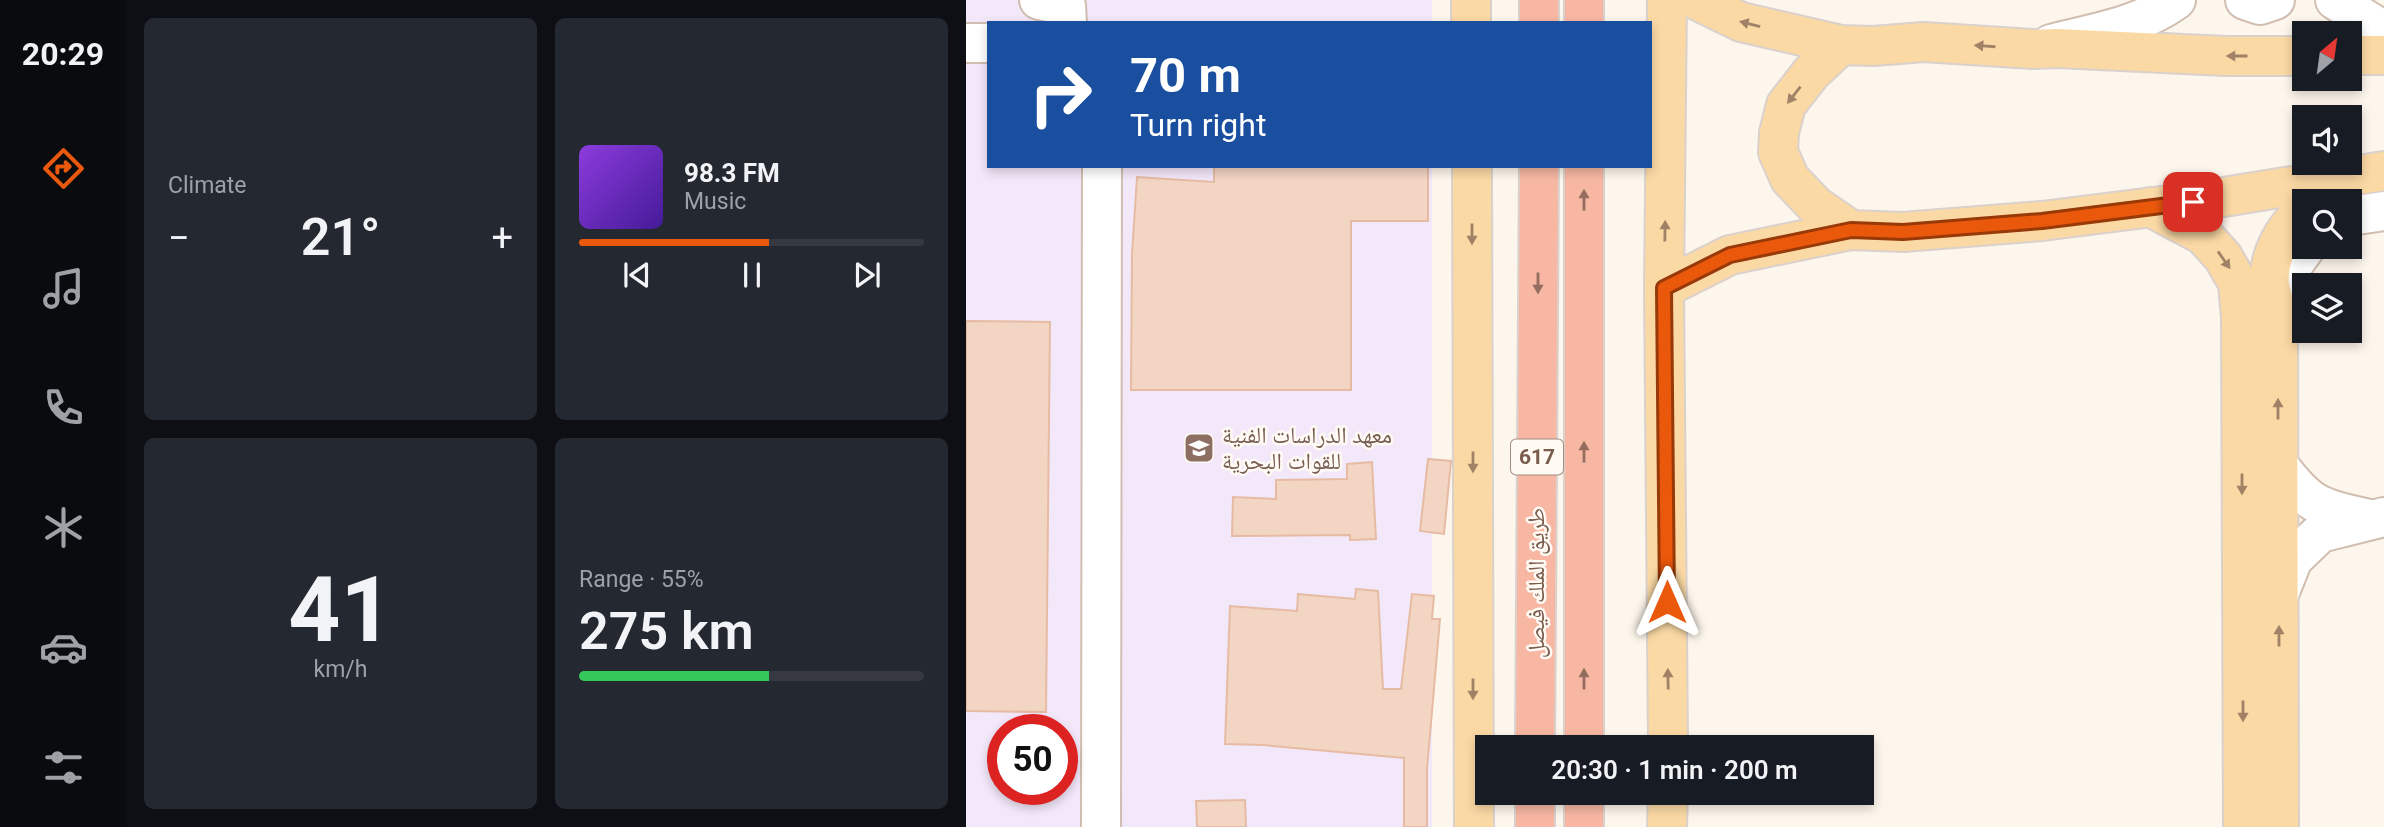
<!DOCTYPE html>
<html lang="en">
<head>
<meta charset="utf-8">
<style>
  body { margin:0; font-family:Roboto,"Noto Naskh Arabic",sans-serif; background:#242831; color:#f1f3f6; height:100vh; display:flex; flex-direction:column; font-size:26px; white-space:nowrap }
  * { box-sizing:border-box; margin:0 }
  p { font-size:23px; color:#9ea1a6 }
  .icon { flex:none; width:38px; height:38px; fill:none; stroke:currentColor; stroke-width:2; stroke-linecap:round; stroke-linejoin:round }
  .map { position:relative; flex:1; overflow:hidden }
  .details { display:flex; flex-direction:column; gap:18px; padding:18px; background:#0d0f14; width:840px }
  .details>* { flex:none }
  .top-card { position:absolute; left:21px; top:21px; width:665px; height:147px; border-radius:0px; box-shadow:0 4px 10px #0003; background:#1a4fa0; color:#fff; overflow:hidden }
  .needle { width:46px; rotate:29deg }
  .controls { position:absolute; left:1326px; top:21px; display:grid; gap:14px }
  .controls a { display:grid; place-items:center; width:70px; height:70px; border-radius:0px; background:#171b24; box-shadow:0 4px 10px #0003; font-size:35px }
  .speed { position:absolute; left:21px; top:714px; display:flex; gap:14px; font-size:35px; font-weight:700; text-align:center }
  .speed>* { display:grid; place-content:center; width:91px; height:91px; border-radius:50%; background:#171b24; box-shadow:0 4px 10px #0003; line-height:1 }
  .speed .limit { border:10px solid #d22; background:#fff; color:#111 }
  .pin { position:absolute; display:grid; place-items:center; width:60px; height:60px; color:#fff; margin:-30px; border-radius:14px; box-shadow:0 4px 10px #0006 }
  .me { position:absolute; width:77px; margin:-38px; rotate:0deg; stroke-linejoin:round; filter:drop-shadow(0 0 5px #0008) }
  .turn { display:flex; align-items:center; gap:24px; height:147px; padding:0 28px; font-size:32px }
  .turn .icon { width:91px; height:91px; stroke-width:2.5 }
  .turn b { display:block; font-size:49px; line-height:60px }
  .big { font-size:52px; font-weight:600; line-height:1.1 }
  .details .widget { flex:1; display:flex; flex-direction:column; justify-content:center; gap:10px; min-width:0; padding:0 24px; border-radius:10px; background:#242831 }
  .details .dial { align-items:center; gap:0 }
  .dial b { font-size:91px; line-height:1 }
  .song { display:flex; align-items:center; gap:21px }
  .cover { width:84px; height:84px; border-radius:10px; background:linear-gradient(135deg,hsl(270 70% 55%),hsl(260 70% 35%)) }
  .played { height:7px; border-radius:4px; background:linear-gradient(90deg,#ea580c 55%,#363941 55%) }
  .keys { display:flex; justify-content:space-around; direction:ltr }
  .heat { display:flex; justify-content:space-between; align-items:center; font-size:38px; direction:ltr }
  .charge { height:10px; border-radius:5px; background:linear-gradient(90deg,#34c759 55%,#363941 0) }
  .details .tiles { flex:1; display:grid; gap:18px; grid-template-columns:repeat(2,1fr) }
  .trip { position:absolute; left:509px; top:735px; width:399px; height:70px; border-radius:0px; background:#171b24; box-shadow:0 4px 10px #0003; font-weight:600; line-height:70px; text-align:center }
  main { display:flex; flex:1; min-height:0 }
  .tab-bar { display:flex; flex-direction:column; width:126px; justify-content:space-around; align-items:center; background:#090b0e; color:#9ea1a6 }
  .tab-bar .icon { width:49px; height:49px }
  .tab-bar .active { color:#ea580c }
  .tab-bar b { font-size:32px; color:#f1f3f6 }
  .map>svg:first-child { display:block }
</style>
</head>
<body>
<main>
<nav class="tab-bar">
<b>20:29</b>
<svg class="icon active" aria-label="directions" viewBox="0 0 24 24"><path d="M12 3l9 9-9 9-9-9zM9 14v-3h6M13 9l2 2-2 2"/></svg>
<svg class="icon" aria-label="music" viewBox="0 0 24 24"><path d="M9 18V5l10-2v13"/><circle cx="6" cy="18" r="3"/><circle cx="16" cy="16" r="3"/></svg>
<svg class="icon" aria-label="phone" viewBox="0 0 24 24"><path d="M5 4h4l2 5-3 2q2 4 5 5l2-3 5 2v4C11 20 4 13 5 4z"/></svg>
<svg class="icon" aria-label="climate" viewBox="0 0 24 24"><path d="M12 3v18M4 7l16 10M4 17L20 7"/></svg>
<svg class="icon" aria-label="car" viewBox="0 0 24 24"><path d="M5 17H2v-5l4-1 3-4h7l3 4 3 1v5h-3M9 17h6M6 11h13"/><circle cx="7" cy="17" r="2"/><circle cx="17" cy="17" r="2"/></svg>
<svg class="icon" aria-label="filters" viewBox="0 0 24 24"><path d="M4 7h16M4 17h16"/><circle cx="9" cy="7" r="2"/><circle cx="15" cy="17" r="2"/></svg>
</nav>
<section class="details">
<div class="tiles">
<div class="widget"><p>Climate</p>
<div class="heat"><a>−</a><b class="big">21°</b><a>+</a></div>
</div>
<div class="widget">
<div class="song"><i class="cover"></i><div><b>98.3 FM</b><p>Music</p></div></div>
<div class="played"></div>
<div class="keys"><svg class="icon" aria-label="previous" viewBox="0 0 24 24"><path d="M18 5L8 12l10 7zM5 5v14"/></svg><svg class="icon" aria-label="pause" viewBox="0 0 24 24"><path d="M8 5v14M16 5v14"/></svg><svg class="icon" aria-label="next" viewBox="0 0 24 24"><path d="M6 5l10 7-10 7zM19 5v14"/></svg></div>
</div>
<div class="widget dial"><b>41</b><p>km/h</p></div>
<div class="widget"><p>Range · 55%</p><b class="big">275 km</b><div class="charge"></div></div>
</div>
</section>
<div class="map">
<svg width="1418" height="827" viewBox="0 0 1418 827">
  <rect width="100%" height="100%" fill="#fdf6ec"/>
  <path fill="#f3e8fa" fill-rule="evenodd" d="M0,0h466v23h-443v143h443v661h-466zM37,730h59v59h-59z"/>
  <path fill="#f3d5c3" stroke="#e6bba3" stroke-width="2" d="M248,166h214v55h-77v169h-220l1,-136 5,-77 77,5z
    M0,321l84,1 -4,390 -80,-1z
    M462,459l23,2 -7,73 -24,-3z
    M406,462l4,77 -26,1v-5l-118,1 1,-39 43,2v-19l71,-1v-15z
    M390,589l22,2 5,98h18l11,-95 22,2 -2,23h8l-13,150v58h-23v-69l-141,-13 -38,-1 5,-138 67,5 1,-17 57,5z
    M279,800l1,27h-49l-1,-26z"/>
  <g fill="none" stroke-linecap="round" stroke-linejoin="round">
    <g stroke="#d1beb0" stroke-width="42">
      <path id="minor" d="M73,0l27,6 1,17
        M1279,0l15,5 15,-5
        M1369,0l49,31
        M0,43h23
        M1085,44c43,-11 89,-18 125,-44
        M1384,216l34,-5
        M1312,318l10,-46 18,-25
        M1312,464c32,43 40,43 91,55
        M1313,594l14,-35 27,-26 64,-16
        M135,827l1,-661"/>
    </g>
    <g stroke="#dad1cd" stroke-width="42">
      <path id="major" d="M505,0v23
        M701,0l-3,288 4,459
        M730,0l45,22 100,23 32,1 51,-4 109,7 24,-1 169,8h79
        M875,45l-30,28 -25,32 -7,28 -1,19 12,27 26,27 35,24
        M1384,55h34
        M506,166l2,661
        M1184,207l53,28 20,22 15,26 3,35 2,509
        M698,288l66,-33 121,-25 52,2 139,-11 151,-19 191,-31
        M701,827l1,-34
        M1313,827l-1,-509c-2,-11 -6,-22 -8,-33 -3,-27 14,-58 35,-75"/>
    </g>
    <g stroke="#dad1cd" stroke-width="42">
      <path id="highway" d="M573,23v-23
        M618,23v-23
        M618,166v581
        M569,747l4,-581
        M569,827v-34
        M618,827v-34"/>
    </g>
    <use href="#minor" stroke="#fff" stroke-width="38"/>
    <use href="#major" stroke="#fbd9a5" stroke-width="38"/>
    <use href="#highway" stroke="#f7b7a3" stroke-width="38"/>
  </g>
  <defs><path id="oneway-solid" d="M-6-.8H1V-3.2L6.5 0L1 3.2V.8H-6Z" transform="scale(1.75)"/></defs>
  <g fill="#a18267">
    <use href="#oneway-solid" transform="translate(784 24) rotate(-166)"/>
    <use href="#oneway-solid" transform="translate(1019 46) rotate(-176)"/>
    <use href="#oneway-solid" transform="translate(1271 56) rotate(180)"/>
    <use href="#oneway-solid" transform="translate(828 95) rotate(128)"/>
    <use href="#oneway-solid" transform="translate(699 231) rotate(-89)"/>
    <use href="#oneway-solid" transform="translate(506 234) rotate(90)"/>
    <use href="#oneway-solid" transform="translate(1258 260) rotate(55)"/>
    <use href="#oneway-solid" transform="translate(1312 409) rotate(-90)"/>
    <use href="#oneway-solid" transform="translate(507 462) rotate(90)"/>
    <use href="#oneway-solid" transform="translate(1276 484) rotate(90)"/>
    <use href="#oneway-solid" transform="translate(1313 636) rotate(-90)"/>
    <use href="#oneway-solid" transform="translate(702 679) rotate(-91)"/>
    <use href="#oneway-solid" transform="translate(507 689) rotate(90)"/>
    <use href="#oneway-solid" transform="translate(1277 711) rotate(90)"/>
  </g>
  <g fill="#936e5e">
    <use href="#oneway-solid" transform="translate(618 200) rotate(-90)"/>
    <use href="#oneway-solid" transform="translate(572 283) rotate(90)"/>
    <use href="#oneway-solid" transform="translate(618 452) rotate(-90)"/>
    <use href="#oneway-solid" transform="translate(618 679) rotate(-90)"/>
  </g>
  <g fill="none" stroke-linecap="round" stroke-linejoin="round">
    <g stroke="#983908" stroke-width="18">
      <path id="route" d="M701,602l-3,-314 66,-33 121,-25 52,2 139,-11 151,-19"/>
    </g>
    <use href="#route" stroke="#ea580c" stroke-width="12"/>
  </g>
  <defs>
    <g id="university-square" transform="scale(1.575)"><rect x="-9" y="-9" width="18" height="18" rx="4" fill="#8d6e63" stroke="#fffaf3"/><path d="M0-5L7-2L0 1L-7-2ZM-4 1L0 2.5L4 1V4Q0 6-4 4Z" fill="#fff"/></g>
  </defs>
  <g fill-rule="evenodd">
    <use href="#university-square" x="233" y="448"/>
  </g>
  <g text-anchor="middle" stroke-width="5" stroke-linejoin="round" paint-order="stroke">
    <rect fill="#fffaf3" stroke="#a28b7f" stroke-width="2" x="545" y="439.5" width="52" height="35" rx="5"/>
    <g font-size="21" font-weight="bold" fill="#7a5c4d">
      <text x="571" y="464">617</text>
    </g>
    <g font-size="23" fill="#785e54" stroke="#fffaf3" text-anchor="start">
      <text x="256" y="443">معهد الدراسات الفنية<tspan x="256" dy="26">للقوات البحرية</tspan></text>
    </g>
    <g font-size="23" fill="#7a5c4d" stroke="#fffaf3">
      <text transform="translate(570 583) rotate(-90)" y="8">طريق الملك فيصل</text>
    </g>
  </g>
</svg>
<div class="controls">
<a><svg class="needle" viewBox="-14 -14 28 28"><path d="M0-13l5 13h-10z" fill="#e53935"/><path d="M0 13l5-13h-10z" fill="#9ea1a6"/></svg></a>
<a><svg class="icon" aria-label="sound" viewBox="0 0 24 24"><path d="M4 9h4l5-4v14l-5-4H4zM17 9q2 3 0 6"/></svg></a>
<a><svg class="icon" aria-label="search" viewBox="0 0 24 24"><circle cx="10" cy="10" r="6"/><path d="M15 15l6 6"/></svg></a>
<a><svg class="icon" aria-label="layers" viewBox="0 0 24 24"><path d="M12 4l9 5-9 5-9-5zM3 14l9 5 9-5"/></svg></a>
</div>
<div class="speed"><div class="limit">50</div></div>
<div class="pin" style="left:1227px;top:202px;background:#d93025"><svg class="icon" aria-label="arrive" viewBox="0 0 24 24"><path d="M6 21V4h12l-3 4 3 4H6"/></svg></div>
<svg class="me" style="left:701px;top:602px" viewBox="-20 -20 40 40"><path d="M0-17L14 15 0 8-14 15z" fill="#ea580c" stroke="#fff" stroke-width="4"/></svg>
<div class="trip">20:30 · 1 min · 200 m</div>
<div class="top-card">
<div class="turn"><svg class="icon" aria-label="right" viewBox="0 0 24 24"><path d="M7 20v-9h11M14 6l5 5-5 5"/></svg><div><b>70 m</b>Turn right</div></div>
</div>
</div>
</main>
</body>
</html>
